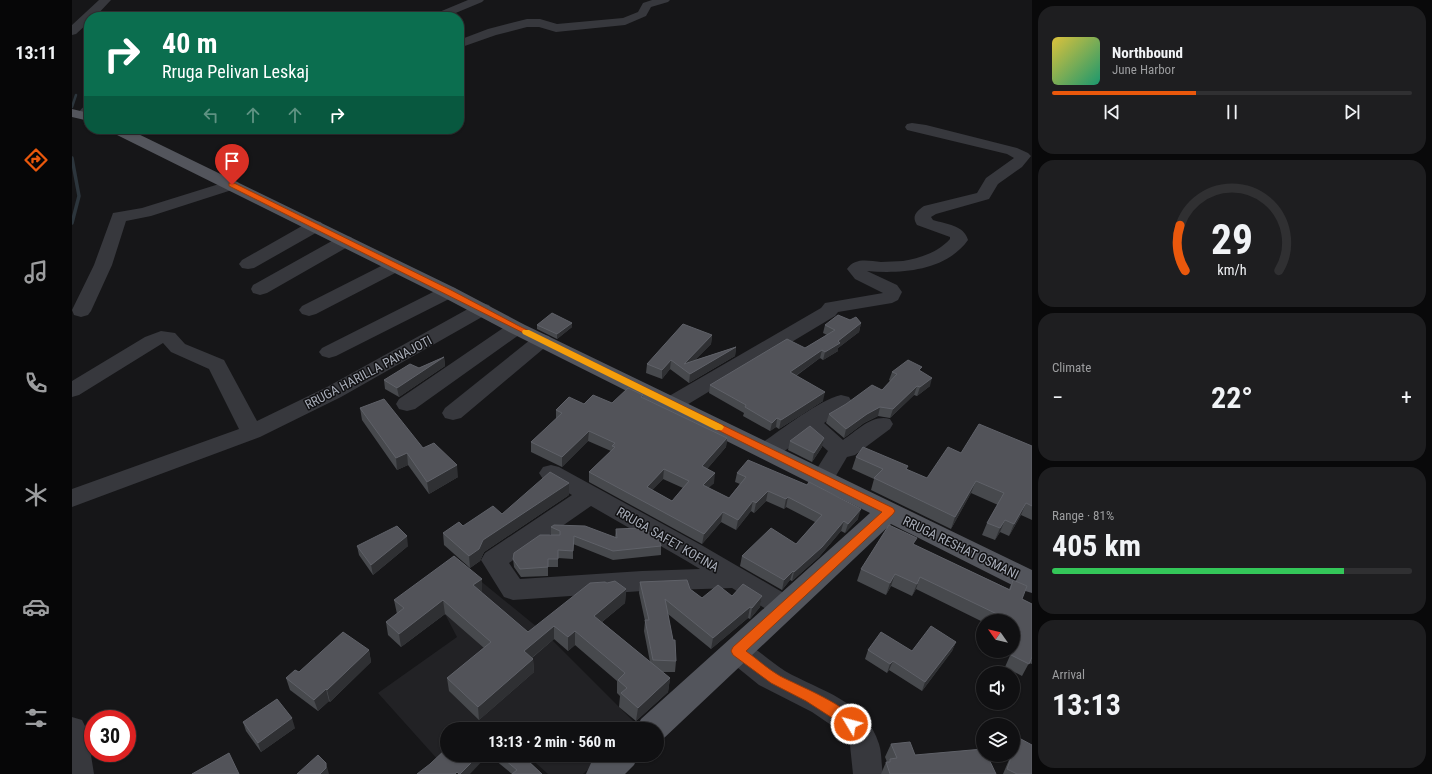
<!DOCTYPE html>
<html lang="en">
<head>
<meta charset="utf-8">
<style>
  body { margin:0; font-family:"Roboto Condensed",sans-serif; background:#1e1e20; color:#f1f3f6; height:100vh; display:flex; flex-direction:column; font-size:15px; white-space:nowrap }
  * { box-sizing:border-box; margin:0 }
  p { font-size:13px; color:#9c9d9f }
  .icon { flex:none; width:22px; height:22px; fill:none; stroke:currentColor; stroke-width:2; stroke-linecap:round; stroke-linejoin:round }
  .map { position:relative; flex:1; overflow:hidden }
  .sheet { display:flex; flex-direction:column; gap:6px; padding:6px; background:#09090a; width:400px }
  .sheet>* { flex:none }
  .banner { position:absolute; left:12px; top:12px; width:380px; height:122px; border-radius:16px; box-shadow:0 1px 3px #0004,0 0 0 1px #303032; background:#0b6e4f; color:#fff; overflow:hidden }
  .needle { width:26px; rotate:304deg }
  .buttons { position:absolute; left:904px; top:614px; display:grid; gap:8px }
  .buttons a { display:grid; place-items:center; width:44px; height:44px; border-radius:50%; background:#101012; box-shadow:0 1px 3px #0004,0 0 0 1px #303032; font-size:20px }
  .speed { position:absolute; left:12px; top:710px; display:flex; gap:8px; font-size:20px; font-weight:700; text-align:center }
  .speed>* { display:grid; place-content:center; width:52px; height:52px; border-radius:50%; background:#101012; box-shadow:0 1px 3px #0004,0 0 0 1px #303032; line-height:1 }
  .speed .limit { border:6px solid #d22; background:#fff; color:#111 }
  .pin { position:absolute; display:grid; place-items:center; width:34px; height:34px; color:#fff; margin:-41px -17px; border-radius:50% 50% 50% 0; rotate:-45deg; box-shadow:0 0 4px #0007 }
  .pin .icon { rotate:45deg }
  .me { position:absolute; width:44px; margin:-22px; rotate:307deg; stroke-linejoin:round; filter:drop-shadow(0 0 3px #0008) }
  .turn { display:flex; align-items:center; gap:14px; height:84px; padding:0 12px; font-size:18px }
  .turn .icon { width:52px; height:52px; stroke-width:2.5 }
  .turn b { display:block; font-size:28px; line-height:34px }
  .lanes { display:flex; align-items:center; height:38px; padding:0 12px; background:#0003; justify-content:center; gap:20px; direction:ltr }
  .lanes .off { opacity:.35 }
  .big { font-size:30px; font-weight:700; line-height:1.1 }
  .sheet .card { flex:1; display:flex; flex-direction:column; justify-content:center; gap:6px; min-width:0; padding:0 14px; border-radius:16px; background:#1e1e20 }
  .sheet .dial { align-items:center; gap:0 }
  .dial svg { height:104px; overflow:visible; fill:none; stroke:#303032; stroke-width:7; stroke-linecap:round; text-anchor:middle }
  .dial text { fill:#f1f3f6; stroke:none }
  .song { display:flex; align-items:center; gap:12px }
  .cover { width:48px; height:48px; border-radius:6px; background:linear-gradient(135deg,hsl(50 70% 55%),hsl(160 70% 35%)) }
  .played { height:4px; border-radius:2px; background:linear-gradient(90deg,#ea580c 40%,#303032 40%) }
  .keys { display:flex; justify-content:space-around; direction:ltr }
  .heat { display:flex; justify-content:space-between; align-items:center; font-size:22px; direction:ltr }
  .charge { height:6px; border-radius:3px; background:linear-gradient(90deg,#34c759 81%,#303032 0) }
  .trip { position:absolute; left:368px; top:722px; width:224px; height:40px; border-radius:20px; background:#101012; box-shadow:0 1px 3px #0004,0 0 0 1px #303032; font-weight:700; line-height:40px; text-align:center }
  main { display:flex; flex:1; min-height:0 }
  .menu { display:flex; flex-direction:column; width:72px; justify-content:space-around; align-items:center; background:#060607; color:#9c9d9f }
  .menu .icon { width:28px; height:28px }
  .menu .active { color:#ea580c }
  .menu b { font-size:18px; color:#f1f3f6 }
  .map>svg:first-child { display:block }
</style>
</head>
<body>
<main>
<nav class="menu">
<b>13:11</b>
<svg class="icon active" aria-label="directions" viewBox="0 0 24 24"><path d="M12 3l9 9-9 9-9-9zM9 14v-3h6M13 9l2 2-2 2"/></svg>
<svg class="icon" aria-label="music" viewBox="0 0 24 24"><path d="M9 18V5l10-2v13"/><circle cx="6" cy="18" r="3"/><circle cx="16" cy="16" r="3"/></svg>
<svg class="icon" aria-label="phone" viewBox="0 0 24 24"><path d="M5 4h4l2 5-3 2q2 4 5 5l2-3 5 2v4C11 20 4 13 5 4z"/></svg>
<svg class="icon" aria-label="climate" viewBox="0 0 24 24"><path d="M12 3v18M4 7l16 10M4 17L20 7"/></svg>
<svg class="icon" aria-label="car" viewBox="0 0 24 24"><path d="M5 17H2v-5l4-1 3-4h7l3 4 3 1v5h-3M9 17h6M6 11h13"/><circle cx="7" cy="17" r="2"/><circle cx="17" cy="17" r="2"/></svg>
<svg class="icon" aria-label="filters" viewBox="0 0 24 24"><path d="M4 7h16M4 17h16"/><circle cx="9" cy="7" r="2"/><circle cx="15" cy="17" r="2"/></svg>
</nav>
<div class="map">
<svg width="960" height="774" viewBox="0 0 960 774">
  <rect width="100%" height="100%" fill="#161618"/>
  <path fill="#222225" d="M389,565l87,71 90,90 -4,3h-134l-9,-8 -11,8h-33v26l-8,6 -61,-68 79,-56 -12,-23 -26,19 -22,-20z
    M455,755h77l-21,19h-35z"/>
  <g fill="none" stroke-linecap="round" stroke-linejoin="round">
    <path stroke="#2c353c" stroke-width="2.5" d="M0,107l4,-12"/>
    <path stroke="#2c353c" stroke-width="3.5" d="M0,158l7,38 -7,27"/>
    <path fill="#37383d" fill-rule="evenodd" d="M27,0h12l-16,17h-6v5l-13,12 -4,1v-10z
      M396,0h16l-2,2 -36,15h-16l2,-2z
      M580,0h18l-2,2 -17,5 -5,9 -21,9 -69,7 -17,-5h-12l-31,8 -37,13v-8l29,-11 39,-10h13l17,5 66,-6 15,-6 5,-9z
      M17,105v13l-5,1 -5,-1 -2,-3c3,-5 6,-9 12,-10z
      M840,123l14,2 91,23 11,5 3,3 -9,11 -24,17 -9,15 -53,15 -5,3 2,3c13,4 31,5 35,20 -22,31 -67,34 -101,31l30,14 5,7 -4,8 -6,3 -54,9 -3,4 -155,93 -8,2 -8,-2 -3,-5 3,-5 157,-91 4,-5 58,-10 -28,-14 -8,-10c8,-12 22,-8 34,-7 7,0 15,-1 22,-1 18,-3 35,-9 47,-22v-2l-33,-12c-6,-9 0,-14 7,-19l53,-13 9,-15 28,-20 -7,-4 -100,-24 -2,-3 2,-3z
      M160,180l6,2 2,3 -2,3 -87,28 -25,5 -14,44 -21,46 -3,4 -7,2 -7,-2 -2,-5 22,-45 19,-52 29,-5z
      M243,221l6,1 2,4 -2,4 -67,38 -6,1 -6,-1 -3,-4 3,-4 67,-38z
      M273,236l6,1 3,4 -3,4 -84,48 -7,2 -7,-2 -2,-4 2,-4 86,-48z
      M323,261l6,1 3,4 -3,4 -85,44 -7,2 -7,-2 -3,-4 3,-4 87,-44z
      M376,286l7,2 2,4 -2,4 -119,60 -7,2 -7,-2 -3,-4 3,-4 119,-60z
      M410,303l7,2 3,4 -3,4 -148,84 -81,40 -188,70v-18l167,-60 -30,-60 -38,-17 -8,-9 -84,52 -7,2v-16l73,-44 16,-6 14,2 10,11 39,16 33,61 70,-34 148,-82z
      M444,322l7,2 3,4 -3,4 -108,77 -8,2 -8,-2 -3,-5 3,-5 110,-75z
      M470,334l7,2 3,4 -3,4 -88,74 -8,2 -8,-2 -3,-5 3,-5 90,-72z
      M769,395l8,2 3,5 -3,5 -25,16 19,17c14,-9 29,-26 47,-21l3,5 -3,5 -35,26 -8,2 -16,27 -8,2 -8,-2 -4,-6 17,-27 -20,-18c-14,10 -31,29 -49,24l-3,-6 3,-6c21,-14 58,-44 82,-50z
      M479,465l8,2 144,79 91,53 4,8 -4,8 -9,3 -9,-3 -44,-27 -90,3 -129,9 -9,-3 -23,-37 4,-7 87,-58 -29,-16 -4,-6 4,-6zM519,506l94,54 15,9 -58,2 -122,8 -11,-16z
      M665,639c18,7 32,22 48,32 35,20 81,30 94,73 3,9 2,20 4,30h-30l-3,-29 -16,-18 -22,-15 -53,-27 -32,-26 -4,-8 4,-8z
      M0,717l10,3 5,10 7,44h-22z"/>
    <path fill="#53555c" fill-rule="evenodd" d="M0,109l17,4v8l-17,-4z
      M36,129h20l327,159 68,36 509,246v23l-10,-3 -131,-66 -228,215 -6,2v-12h-21l5,-10 229,-206 -361,-181 -68,-36 -330,-164z
      M528,755h39l-5,10 -9,9h-39l5,-11z"/>
  </g>
  <path fill="#47494d" fill-rule="evenodd" d="M778,320l11,3 -2,9 -21,16v3l-15,9 -3,-2 -24,18 27,25 -44,28 -3,-2 -6,4 -27,-15 1,-3 -35,-20 1,-8 95,-37 22,-13 -4,-2 2,-8z
    M500,323v4l-15,12 -20,-10v-4z
    M640,335l-1,9 -16,16 41,-13 -1,9 -46,27 -19,-14 -8,10 -16,-6 1,-9z
    M372,357l1,9 -46,31 -14,-8 -1,-9 35,-12z
    M849,371l9,15 -13,10 -3,-1 -24,23 -12,-2 -14,7 -20,15 -18,-15 3,-9 53,-24 8,-9 -1,-1 3,-8z
    M571,395v3l84,40 -1,9 -19,22 7,14 -6,5 21,10 11,-14 -5,-2 2,-9 121,46 -13,14 -4,-2 -22,26 -27,24 -2,-1 -8,10 -42,-24 2,-10 54,-12 19,-22 -29,-15 -2,2 -18,-8 -12,12 -3,-2 -15,19 -15,-8 -19,22 -113,-62v-10l22,-21 -23,-10 -26,26 -31,-15v-10l25,-23v-9l28,-6 28,-1zM591,479l20,9 -11,13 -20,-11z
    M288,408l63,40 35,29 -29,17 -21,-29 -11,5 -35,-50z
    M752,438l-2,9 -10,15 -24,-12 2,-9z
    M960,446v74l-11,-5 -12,21 -9,-4 -5,8 -13,-5 5,-12 11,-18 -27,-12 -20,36 -80,-39 3,-11 -22,-10 4,-12 51,13 20,8 34,-25z
    M497,495l-85,57 -4,9 -10,7 -26,-23 -1,-12 59,-19z
    M479,527l64,10 1,-8 45,17v9l-48,5 -40,-16v15l-15,-1v9h-10v9l-27,1 -7,-10 -1,-8 38,-24z
    M842,545l95,44 4,-9 9,19 10,5v60l-3,-1 -7,13 -17,-9 7,-16h1l2,-6 -2,-1v-23h-30v1l-67,-33 -4,7 -21,-10 -5,9 -29,-14 4,-12z
    M285,546h51l-35,29 -14,-20z
    M410,579v14l46,39 79,-49 19,6 -1,14 -23,19 48,40 -6,-31 1,-10 -6,-28 1,-11 50,7 12,9 30,-2h30l-2,11 -10,12 -2,-1 -37,31 -43,-35 8,47 -1,11h-13l8,6 -2,14 -32,29 -17,-14 1,-11 -3,-3v-12l-42,-36 -7,6 -14,-12 -22,19 1,1 1,13 -55,48 -30,-29 -2,-13 37,-30 -39,-34 -44,33 -13,-12 -2,-13 11,-8 -3,-14z
    M884,642l-4,9 -30,40 -33,-21 -2,3 -22,-14 3,-9 44,1z
    M297,650l2,12 -41,40 -1,-1 -11,10 -28,-21 -4,-12 13,-6z
    M171,722l52,6 -34,24 -15,-21z
    M947,738l13,36h-29l8,-19h2v-6z
    M819,744l24,11 81,19h-115l5,-12h1l-2,-5z
    M417,755h35l4,6 14,13h-30z"/>
  <path fill="#2f3033" d="M500,323v4l-15,12v-5z
    M789,323l-2,9 -21,16v3l-15,9 2,-8z
    M640,335l-1,9 -26,26 -1,-6z
    M664,347l-1,9 -46,27 1,-9z
    M750,350l-2,8 -32,23 2,-9z
    M372,357l1,9 -46,31 -2,-9z
    M599,360l-1,9 -8,10v-9z
    M860,378l-2,8 -13,10 3,-9z
    M845,386l-3,9 -24,23 3,-9z
    M753,392l-2,9 -44,28 2,-9z
    M808,407l-2,9 -14,7 -20,15 2,-9 21,-15z
    M705,418l-1,9 -6,4 2,-8z
    M517,431l-1,10 -26,26v-10z
    M655,438l-1,9 -25,29 1,-10z
    M752,438l-2,9 -10,15 2,-9z
    M335,453l1,12 -11,5 -1,-12z
    M385,465l1,12 -29,17 -2,-12z
    M592,469l-1,10 -17,18 1,-10z
    M643,473l-1,10 -13,12 2,-10z
    M904,481l-5,12 -20,36 4,-12z
    M497,483v12l-85,57 -4,9 -10,7 -1,-12 14,-16z
    M696,491l-2,10 -12,12 2,-10z
    M716,497l-2,10 -2,2 2,-10z
    M681,501l-2,10 -15,19 2,-10z
    M954,503l-5,12 -12,21 5,-12z
    M789,509l-3,10 -13,14 3,-9z
    M651,512l-2,10 -19,22 2,-10z
    M933,520l-5,12 -5,8 5,-12z
    M772,521l-3,10 -22,26 -27,24 2,-9z
    M335,536l1,10 -35,29 -2,-10z
    M721,571l-3,9 -8,10 2,-10z
    M823,574l-4,12 -5,9 4,-12z
    M848,577l-4,12 -4,7 5,-12z
    M410,579v14l-8,6 -1,-14z
    M554,589l-1,14 -32,26 1,-13z
    M690,596l-2,11 -10,12 2,-11z
    M371,600l2,14 -44,33 -2,-13z
    M678,607l-2,11 -37,31 2,-11z
    M482,626v13l-30,25v-13z
    M503,631v14l-7,6v-14z
    M884,642l-4,9 -30,40 3,-9z
    M297,650l2,12 -41,40 -3,-12z
    M461,659l1,13 -55,48 -1,-13z
    M821,661l-4,9 -2,3 3,-9z
    M598,678l-2,14 -32,29 2,-13z
    M254,689l3,12 -11,10 -4,-11z
    M220,718l3,10 -34,24 -3,-9z
    M407,755h9l-18,19h-10z
    M254,763l3,11h-9z"/>
  <path fill="#525359" stroke="#5f6168" fill-rule="evenodd" d="M480,313l20,10 -15,11 -20,-9z
    M766,315l12,5 6,-3 5,6 -23,18 2,2 -15,9 -3,-2 -32,22 35,20 -44,28 -4,-2 -5,5 -27,-16 1,-2 -36,-20 77,-46 18,9 30,-18 -10,-5z
    M611,324l29,11 -28,29 52,-17 -46,27 -19,-14 -9,10 -15,-6z
    M372,357l-47,31 -13,-8 26,-16 9,4z
    M836,360l14,7 -3,3 13,8 -12,9 -3,-1 -24,23 -13,-2 -13,7 -21,15 -17,-15 17,-10 26,-19 10,5 15,-16 -5,-2z
    M556,388l15,7 -2,2 86,41 -25,28 13,7 -12,12 26,13 17,-21 -9,-4 11,-13 59,25 2,-3 52,27 -13,15 -4,-3 -22,26 -28,25 -1,-1 -9,9 -42,-24 29,-28 25,16 26,-29 -34,-18 -2,2 -18,-8 -12,12 -3,-2 -15,19 -15,-8 -19,22 -115,-62 26,-25 -3,-1 3,-3 -26,-12 -27,26 -31,-15 31,-29 -6,-3 13,-13 15,7 9,-9 19,8zM592,469l25,12 -17,20 -25,-14z
    M312,399l39,49 11,-5 23,22 -30,17 -20,-29 -11,5 -36,-50z
    M907,424l53,22v60l-6,-3 -12,21 -9,-4 -5,8 -13,-5 17,-30 -28,-12 -21,36 -81,-39 9,-9 -27,-12 7,-10 45,19 -2,3 21,9 21,-31 13,6z
    M738,426l14,12 -10,15 -24,-12z
    M478,472l19,11 -86,57 -4,9 -10,7 -26,-23 16,-11 4,4 30,-20 9,8z
    M482,525l31,1 32,12 -1,-9 25,-1 18,10 2,8 -48,5 -39,-15 -1,15 -15,-1v9h-10v8l-28,2 -7,-10 1,-6 26,-18h20v-4l-9,-4z
    M817,525l28,13 -4,6 97,46 3,-10 14,6 -5,13 10,5v53l-3,7 -18,-9 10,-22 -8,-4v-8h-16l2,-6 -79,-38 -3,7 -22,-10 -5,9 -29,-14z
    M325,526l10,10 -36,29 -14,-19z
    M382,556l28,23 -9,6 55,47 62,-49 15,-1 2,1 8,-2 11,8 -32,27 76,62 -32,30 -17,-15 6,-5 -9,-8 7,-7 -50,-42 -7,6 -14,-11 -30,25 9,8 -55,48 -31,-29 44,-36 -48,-42 -44,34 -13,-12 18,-14 -10,-8z
    M615,580l3,9 12,9 16,-13 14,11 11,-12 19,12 -10,12 -2,-1 -37,31 -48,-39 8,41h2l1,21 -23,-1 -8,-40h4l-9,-38z
    M859,626l25,16 -31,40 -32,-21 -3,3 -22,-14 13,-18 31,19z
    M271,632l26,18 -42,40 -1,-1 -12,11 -28,-22 9,-8 4,2z
    M205,699l15,19 -34,25 -15,-21z
    M417,723l8,6h-14z
    M947,738l13,7v29h-15l-10,-5 5,-14h1v-1z
    M838,742l5,13 68,-6v6h4l9,19h-106l-4,-12h4v-3l7,-1 -6,-14z
    M375,748v7h32l-19,19h-1l-2,-2 -2,2h-38l13,-10z
    M157,753l10,21h-47z
    M246,755l8,8v5l-6,6h-23z
    M427,755h25l4,3 -2,1 16,15h-30l5,-4z"/>
  <path fill="#ea580c" stroke="#983908" d="M157,183h5l217,107 68,36 374,182 2,3 -2,3 -147,137c11,8 22,18 34,25 19,10 70,30 78,48l-2,4 -5,2 -45,-29 -35,-18 -38,-28 -2,-4 2,-4 149,-135 -653,-326z"/>
  <path fill="#f59e0b" d="M451,330h6l193,95 2,2 -2,3h-6l-193,-96 -1,-2z"/>
  <g text-anchor="middle" stroke-width="3" stroke-linejoin="round" paint-order="stroke">
    <g font-size="13" fill="#a8adb8" stroke="#111113">
      <text transform="translate(296 372) rotate(-28)" y="5">RRUGA HARILLA PANAJOTI</text>
      <text transform="translate(596 539) rotate(30)" y="5">RRUGA SAFET KOFINA</text>
      <text transform="translate(889 547) rotate(26)" y="5">RRUGA RESHAT OSMANI</text>
    </g>
  </g>
</svg>
<div class="buttons">
<a><svg class="needle" viewBox="-14 -14 28 28"><path d="M0-13l5 13h-10z" fill="#e53935"/><path d="M0 13l5-13h-10z" fill="#9c9d9f"/></svg></a>
<a><svg class="icon" aria-label="sound" viewBox="0 0 24 24"><path d="M4 9h4l5-4v14l-5-4H4zM17 9q2 3 0 6"/></svg></a>
<a><svg class="icon" aria-label="layers" viewBox="0 0 24 24"><path d="M12 4l9 5-9 5-9-5zM3 14l9 5 9-5"/></svg></a>
</div>
<div class="speed"><div class="limit">30</div></div>
<div class="pin" style="left:160px;top:185px;background:#d93025"><svg class="icon" aria-label="arrive" viewBox="0 0 24 24"><path d="M6 21V4h12l-3 4 3 4H6"/></svg></div>
<svg class="me" style="left:779px;top:724px" viewBox="-20 -20 40 40"><circle r="17" fill="#ea580c" stroke="#fff" stroke-width="3"/><path d="M0-11L8 9 0 5-8 9z" fill="#fff"/></svg>
<div class="trip">13:13 · 2 min · 560 m</div>
<div class="banner">
<div class="turn"><svg class="icon" aria-label="right" viewBox="0 0 24 24"><path d="M7 20v-9h11M14 6l5 5-5 5"/></svg><div><b>40 m</b>Rruga Pelivan Leskaj</div></div>
<div class="lanes"><svg class="icon off" aria-label="left" viewBox="0 0 24 24"><path d="M17 20v-9H6M10 6l-5 5 5 5"/></svg><svg class="icon off" aria-label="ahead" viewBox="0 0 24 24"><path d="M12 20V5M6 11l6-6 6 6"/></svg><svg class="icon off" aria-label="ahead" viewBox="0 0 24 24"><path d="M12 20V5M6 11l6-6 6 6"/></svg><svg class="icon" aria-label="right" viewBox="0 0 24 24"><path d="M7 20v-9h11M14 6l5 5-5 5"/></svg></div>
</div>
</div>
<section class="sheet">
<div class="card">
<div class="song"><i class="cover"></i><div><b>Northbound</b><p>June Harbor</p></div></div>
<div class="played"></div>
<div class="keys"><svg class="icon" aria-label="previous" viewBox="0 0 24 24"><path d="M18 5L8 12l10 7zM5 5v14"/></svg><svg class="icon" aria-label="pause" viewBox="0 0 24 24"><path d="M8 5v14M16 5v14"/></svg><svg class="icon" aria-label="next" viewBox="0 0 24 24"><path d="M6 5l10 7-10 7zM19 5v14"/></svg></div>
</div>
<div class="card dial"><svg viewBox="0 0 100 80">
<path d="M14 69A42 42 0 1 1 86 69"/>
<path d="M14 69A42 42 0 0 1 10 34" stroke="#ea580c"/>
<text x="50" y="56" font-size="32" font-weight="700">29</text>
<text x="50" y="72" font-size="11">km/h</text>
</svg></div>
<div class="card"><p>Climate</p>
<div class="heat"><a>−</a><b class="big">22°</b><a>+</a></div>
</div>
<div class="card"><p>Range · 81%</p><b class="big">405 km</b><div class="charge"></div></div>
<div class="card"><p>Arrival</p><b class="big">13:13</b></div>
</section>
</main>
</body>
</html>
